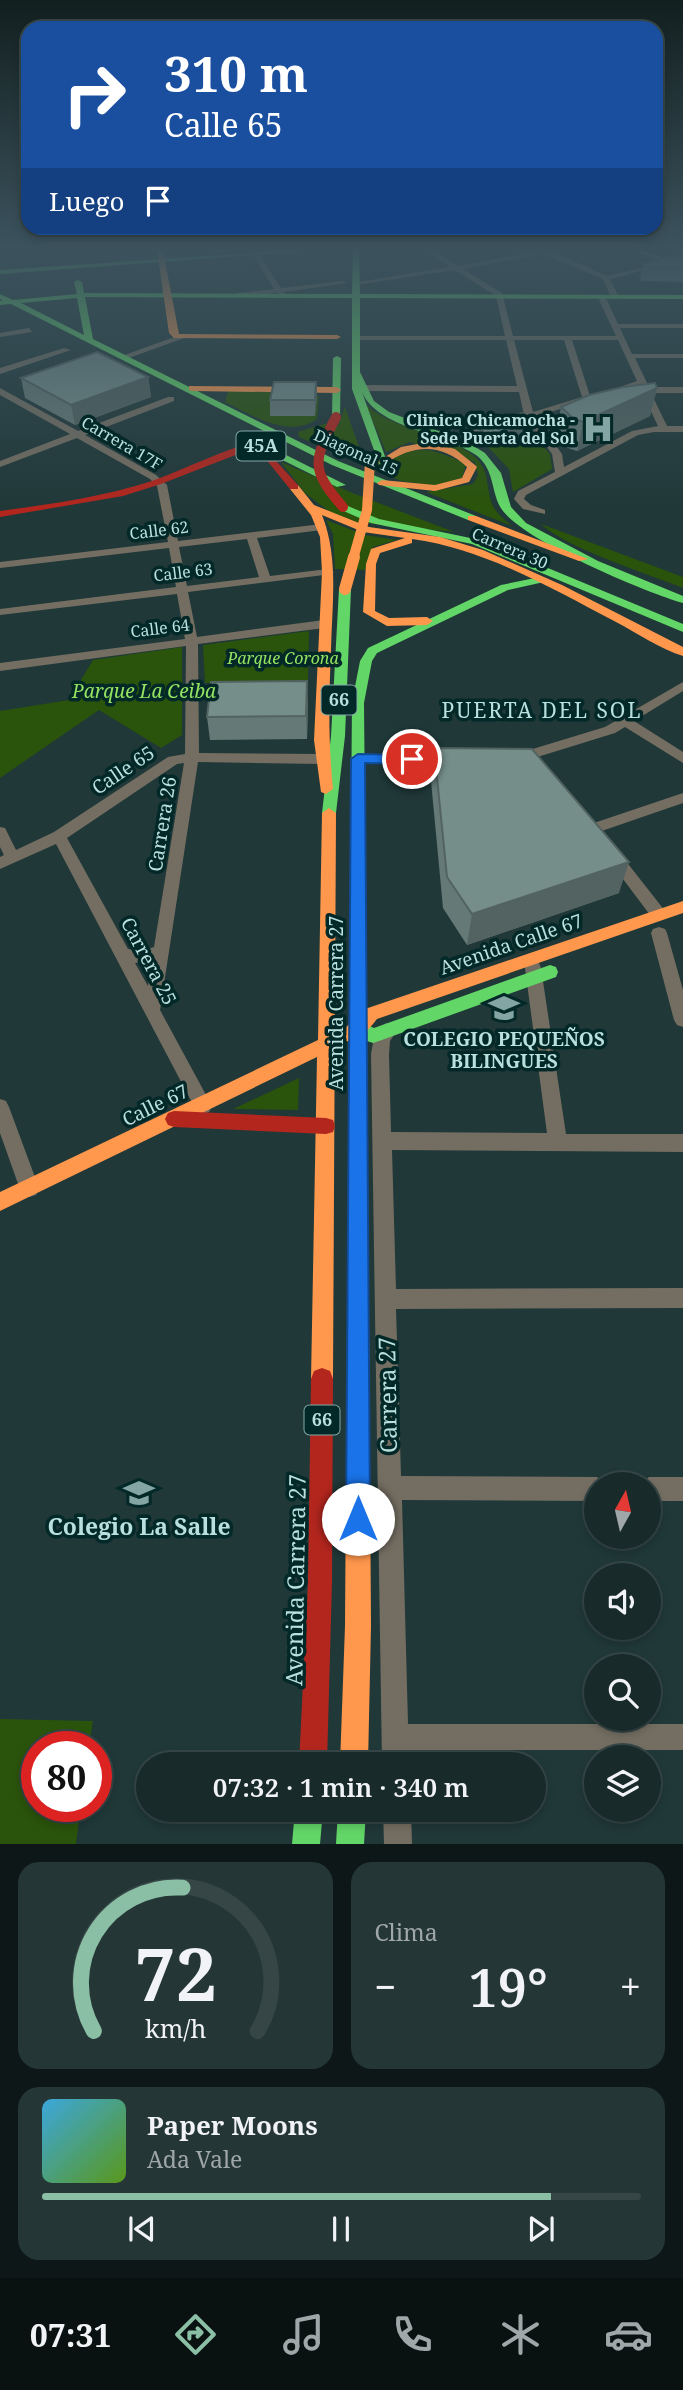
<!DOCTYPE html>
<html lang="es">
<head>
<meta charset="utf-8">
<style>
  body { margin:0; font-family:"Noto Serif",serif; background:#253636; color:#f1f3f6; height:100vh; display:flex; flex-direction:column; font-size:26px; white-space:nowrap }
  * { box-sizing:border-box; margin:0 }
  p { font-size:23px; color:#9fa7a8 }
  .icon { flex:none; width:38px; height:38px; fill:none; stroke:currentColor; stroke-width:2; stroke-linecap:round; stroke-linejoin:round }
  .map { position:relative; height:1844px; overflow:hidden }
  .details { display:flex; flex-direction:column; gap:18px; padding:18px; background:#0d1717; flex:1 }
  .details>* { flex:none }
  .guide { position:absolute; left:21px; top:21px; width:642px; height:214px; border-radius:21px; box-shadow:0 4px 10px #0003,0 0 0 2px #364647; background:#1a4fa0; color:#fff; overflow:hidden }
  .needle { width:46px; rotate:8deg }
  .buttons { position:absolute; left:584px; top:1472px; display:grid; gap:14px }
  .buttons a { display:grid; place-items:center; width:77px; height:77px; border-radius:50%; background:#182a2a; box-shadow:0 4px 10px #0003,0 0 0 2px #364647; font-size:35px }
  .speed { position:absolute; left:21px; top:1731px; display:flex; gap:14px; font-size:35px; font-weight:700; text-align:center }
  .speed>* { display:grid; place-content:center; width:91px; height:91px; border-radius:50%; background:#182a2a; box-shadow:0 4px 10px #0003,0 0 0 2px #364647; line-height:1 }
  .speed .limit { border:10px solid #d22; background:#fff; color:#111 }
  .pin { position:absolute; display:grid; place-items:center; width:60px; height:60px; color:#fff; margin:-30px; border:4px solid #fff; border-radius:50%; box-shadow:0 2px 7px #0007 }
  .me { position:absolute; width:77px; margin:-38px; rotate:0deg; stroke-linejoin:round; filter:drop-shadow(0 0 5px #0008) }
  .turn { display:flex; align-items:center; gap:24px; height:147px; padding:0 28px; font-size:32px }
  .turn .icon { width:91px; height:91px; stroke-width:2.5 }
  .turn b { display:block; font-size:49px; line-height:60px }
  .then { display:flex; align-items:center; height:66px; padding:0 28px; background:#0003; gap:14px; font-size:26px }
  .big { font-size:52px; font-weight:600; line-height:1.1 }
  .details .card { flex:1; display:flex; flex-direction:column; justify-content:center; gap:10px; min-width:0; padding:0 24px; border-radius:21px; background:#253636 }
  .details .dial { align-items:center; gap:0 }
  .dial svg { height:182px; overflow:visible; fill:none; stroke:#364647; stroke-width:7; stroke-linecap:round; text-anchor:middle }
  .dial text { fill:#f1f3f6; stroke:none }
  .song { display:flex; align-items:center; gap:21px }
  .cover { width:84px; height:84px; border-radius:10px; background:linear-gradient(135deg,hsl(200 70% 55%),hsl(90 70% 35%)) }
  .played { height:7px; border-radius:4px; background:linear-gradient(90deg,#8abfa5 85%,#364647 85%) }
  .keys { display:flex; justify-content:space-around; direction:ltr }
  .heat { display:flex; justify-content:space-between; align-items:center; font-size:38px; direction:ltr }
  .details .tiles { flex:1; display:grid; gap:18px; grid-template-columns:1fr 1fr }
  .card:last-child { grid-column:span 2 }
  .trip { position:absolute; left:136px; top:1752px; width:410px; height:70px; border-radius:35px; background:#182a2a; box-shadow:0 4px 10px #0003,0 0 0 2px #364647; font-weight:600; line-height:70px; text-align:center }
  .tabs { display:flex; height:112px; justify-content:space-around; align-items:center; background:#0a1111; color:#9fa7a8 }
  .tabs .icon { width:49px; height:49px }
  .tabs .active { color:#8abfa5 }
  .tabs b { font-size:32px; color:#f1f3f6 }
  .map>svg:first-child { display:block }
</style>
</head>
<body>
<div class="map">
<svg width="683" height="1844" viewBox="0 0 683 1844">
  <rect width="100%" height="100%" fill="#203838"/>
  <path fill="#2a530b" d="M228,391l43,1v4h48l-2,23c-28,20 -66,-4 -92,-17z
    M366,405c33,28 76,26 108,51 17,15 11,32 19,50 4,8 12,14 19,20l-86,-34 47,-8 5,-9 -3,-13 -65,-20 -24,10z
    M345,407l19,54 26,3 -1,-4c32,-17 46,-10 77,4l-4,14 -22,8 -39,-5 -102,-44 -1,-5 26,-8 14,2z
    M534,436l16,18 2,15 -39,23 -4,-23 -22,-23z
    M281,462l69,30 104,40 -97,-10 -27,-10 -25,-19z
    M326,520l39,15 32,5 -24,7 -8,23 -30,-1 -2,-35z
    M541,524l142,53v11c-37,-15 -115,-39 -142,-64z
    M309,631l-1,51 -103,1 -2,-38z
    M182,647v88l-21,13 -62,-38 -99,68v-67l69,-11 24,-40z
    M299,1078l-1,32 -65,-1z
    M0,1719l93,2 -4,25h-52v60h44l-5,38h-76z"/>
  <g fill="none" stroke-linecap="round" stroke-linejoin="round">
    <path fill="#746e62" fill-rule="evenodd" d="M251,251h6l24,37 62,-7 4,2 -63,9 2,3 -4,2 -5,-4 -43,4 3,-4 37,-4z
      M426,251h7l24,15 82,-15h13l55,25 56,-13v2l-53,14 9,18 -4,2 -4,-2 -8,-18 -60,-25 -80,15 39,24 11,43h103l-17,-36 4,-2 4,2 11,24h65v4h-63l12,26h51v4h-48l14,29h34v6h-32l16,33h16v6h-29l-16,3 -112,60 -2,4 7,6 14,5v4l-22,-5 -9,-10 4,-8 37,-19 -3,-18 -25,-34 -7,2 -5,-3 9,-4 -5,-23 -156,-1 -4,-3 4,-3 154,1 -11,-46h-149l-4,-2 4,-2h148l-9,-40 -41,-26 -99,15 -4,-2 98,-16zM514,340h50l18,57 -49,15zM572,340h46l19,41 -34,12 4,3 32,-10 19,40 -26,5 -68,36 -2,-13 -27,-37 56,-18z
      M29,328l3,4 -32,5v-4z
      M180,335l7,2 -61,22 -7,-2z
      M64,348l7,2 -71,24v-6z
      M0,388l78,43 90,-34h6v4l-89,34 71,40 11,10 11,56 144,-17 5,3 -5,3 -65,8 13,38 58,-7 6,3 -2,2 -144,18 9,45 127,-17 6,4 -6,4 -126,16 1,109 123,1 7,5 -7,5 -124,-2 -38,248 52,96 -3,6 -6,2 -6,-2 -141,-268 -56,25v-12l4,-2 -4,-8v-20l5,1 11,22 38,-18 114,-75 17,-3 1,-108 -186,25v-8l185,-24 -8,-45 -177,21v-6l176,-22 -7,-39 -169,20v-6l168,-20 -11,-56 -7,-7 -73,-41 -77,29v-6l70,-27 -70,-39zM247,539l12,38 -72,9 -8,-39zM184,763l-30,184 -12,4 -14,-2 -61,-111 110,-74zM152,960l-4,26 -13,-23z
      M495,423l3,1v4l-47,14 -5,-3z
      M683,682v9l-49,30 49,31v11l-58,-36 -10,6 -97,30 -7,-5 2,-3 92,-28z
      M358,754h96l7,5 -7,5 -101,-2 -2,-3z
      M683,793v10l-90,31 -7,-5 2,-4z
      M613,850l5,1 47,60 2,4 -2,4h-12l-45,-60 -2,-4z
      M659,927l6,2 2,4 16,57v37l-6,-2 -3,-5 -23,-87 2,-4z
      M533,961l6,2 2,5 25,166h117v18l-291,-2 4,139 287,-1v20l-287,1 5,167 196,1 10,7h-10v17l-195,-1 6,224h275v26h-274l1,14h-28l-11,-709c2,-14 6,-37 24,-31l3,5 -8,12 -1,14 2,77 156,1 -22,-165 2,-5z
      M0,1099l6,2 3,6 30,81 -3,7 -7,2 -7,-2 -22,-62z
      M649,1477h34v24h-34v-17h-10z
      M383,1810h28l1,34h-28z"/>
    <path fill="#63d668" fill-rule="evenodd" d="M281,251h30l-311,23v-4z
      M353,251h6l1,43 323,1v4l-323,-1v74l14,29 15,11 78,30 18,11 16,20 10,34 15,16 72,38 85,35v7c-39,-11 -156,-61 -180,-92 -13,-17 -7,-41 -27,-56 -32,-22 -99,-27 -114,-63l25,70 -8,2 -27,-75v-91l-267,-1 8,42 245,122 138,55v4h-8l-136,-55 -321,-161 -11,1v-4l3,-1 -3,-1v-5l13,6 64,-6 -3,-12 4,-2 4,2 2,11 268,1zM77,298l7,37 -63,-32z
      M635,251h9l39,14v4z
      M337,356l4,2 -1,59 -4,3 -4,-3 1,-59z
      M250,440h6l90,45 -9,2 -87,-43z
      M343,504l36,15 101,21 203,84v8l-211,-88 -101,-21 -32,-14 -1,-2z
      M540,577l6,3 -2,2 -36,8 -131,63 -5,8 -8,42 3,322 7,3 176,-63 6,2 2,5 -2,5 -177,64 -6,2 -6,-2 1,138 -3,6 -7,3 -7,-3 -3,-6 4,-477 8,-41 8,-13 133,-63z
      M345,586l6,3 -6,147 -9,77 -7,5 -7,-5 9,-77 8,-147z
      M295,1810h28l-3,34h-28z
      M338,1810h28l-2,34h-28z"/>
    <path fill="#ff974d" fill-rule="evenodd" d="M157,251h6l16,83 158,1 4,2 -4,2 -163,-1 -5,-5z
      M189,386l148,1 4,3 -4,3 -145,-2 -3,-1z
      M428,442l27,7 20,16 2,2 -8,15 -34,9 -56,-6 -2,-2 5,-3 53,5 27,-7 5,-11c-25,-24 -54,-23 -82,-3l-8,-2 24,-15z
      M290,485h8l16,20 55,22 71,10 43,13 79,35 121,62v9c-23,-7 -46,-23 -67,-34 -65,-34 -131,-73 -204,-83v4l-32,10 -4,11 -1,47 14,7 38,-1 6,4 -6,4 -40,1 -24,-14 3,-48 5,-15 34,-11 -42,-6 -41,-17c17,43 10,89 9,134 -2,48 -3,91 2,140l-7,5 -5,-2 -7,-52 8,-168 -2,-35 -9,-22 -21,-26z
      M468,516h8l112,43 -9,2 -111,-41z
      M329,808l7,5 -3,566 -3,8 -8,3 -8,-3 -3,-8 6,-322 -317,154v-19l318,-152 4,-227z
      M683,901v12l-306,106c-9,11 -20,27 -36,21l-3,-5 27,-26z
      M358,1170l7,3 3,6 3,447 -3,138h-28l5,-138 3,-447 3,-6z"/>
    <path fill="#b3261e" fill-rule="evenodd" d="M258,441l40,44v4h-8l-34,-42 -95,37 -38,12 -123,21v-6c51,-7 103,-14 152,-30 36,-13 69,-31 106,-40z
      M174,1111l152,7 7,2 2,6 -2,6 -7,2 -152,-7 -6,-2 -3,-6 3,-6z
      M322,1368l8,3 3,8 -1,202 -5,183h-28l9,-183 3,-202 3,-8z"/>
    <path stroke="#ff974d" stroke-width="10" d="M353,559l14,-49 3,-49"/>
    <path stroke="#ff974d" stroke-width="12" d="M345,589l9,-32"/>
    <path stroke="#b3261e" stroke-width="10" d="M336,417c-22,43 -27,51 7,90"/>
  </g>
  <path fill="#657a77" d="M683,258v24l-42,-1 -1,-4 3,-13z
    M148,377l3,20 -76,28 -50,-27 -4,-20z
    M316,382l1,16 -2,18h-45v-16z
    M657,388l-7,28 -73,35 -9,-3 -12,-12 5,-29z
    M476,427l58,9 -47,10 -12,-8z
    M308,704l-1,35 -97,1 -3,-23z
    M434,748l185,145 -152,52 -24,-37 -12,-127z"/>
  <path fill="#526361" d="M148,377l3,20 -76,28 -4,-20z
    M316,382l1,16 -2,18v-16z
    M657,388l-7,28 -73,35 6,-29z
    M536,425l-2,11 -47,10 2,-11z
    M307,681l1,23 -1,35 -1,-23z
    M629,862l-10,31 -152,52 5,-31z"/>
  <path fill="#758e8a" stroke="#526361" stroke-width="2" d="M675,255l8,3v10l-39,-1 -1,-3z
    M97,352l51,25 -77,28 -50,-27z
    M274,382h42l-1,18h-45z
    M655,383l2,5 -74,34 -9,-3 -13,-12 28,-12 34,-8z
    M522,413l14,12 -47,10 -13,-8z
    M307,681l-1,35 -99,1 4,-35z
    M434,748l98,1 97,113 -157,52 -25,-37z"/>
  <linearGradient id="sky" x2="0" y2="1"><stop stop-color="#121f1f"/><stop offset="0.49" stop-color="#3c535e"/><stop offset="1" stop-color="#3c535e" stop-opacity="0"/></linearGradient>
  <rect width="683" height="509" fill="url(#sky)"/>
  <path fill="#1a73e8" stroke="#114b97" stroke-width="2" d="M358,754l54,1 7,4 -7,5 -47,-1 5,756 -3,9 -9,3 -8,-3 -4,-9 5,-760z"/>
  <defs>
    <g id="hospital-bare" transform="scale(2.415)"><path d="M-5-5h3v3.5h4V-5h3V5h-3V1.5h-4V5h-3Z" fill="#83a5a4" stroke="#032828" stroke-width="2.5" paint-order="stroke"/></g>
    <g id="school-bare" transform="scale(2.415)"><path d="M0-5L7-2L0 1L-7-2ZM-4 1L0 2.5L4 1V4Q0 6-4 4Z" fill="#83a5a4" stroke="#032828" stroke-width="2.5" paint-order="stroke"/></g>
  </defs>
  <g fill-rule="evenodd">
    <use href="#hospital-bare" x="598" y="429"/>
    <use href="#school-bare" x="504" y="1008"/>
    <use href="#school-bare" x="139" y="1493"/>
  </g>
  <g text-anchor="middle" stroke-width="7" stroke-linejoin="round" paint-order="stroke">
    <g font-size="16" font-weight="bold" fill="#b9dfde" stroke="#032828" text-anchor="end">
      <text x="575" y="426">Clinica Chicamocha -<tspan x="575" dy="18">Sede Puerta del Sol</tspan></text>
    </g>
    <g font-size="16" fill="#b9dfde" stroke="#032828">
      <text transform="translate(122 443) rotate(30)" y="6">Carrera 17F</text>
      <text transform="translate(356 452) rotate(24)" y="6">Diagonal 15</text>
      <text transform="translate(159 530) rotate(-7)" y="6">Calle 62</text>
      <text transform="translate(510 548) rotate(23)" y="6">Carrera 30</text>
      <text transform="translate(183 572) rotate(-7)" y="6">Calle 63</text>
      <text transform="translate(160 628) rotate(-7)" y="6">Calle 64</text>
    </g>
    <g font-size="16" font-style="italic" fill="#94e361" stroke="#032828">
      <text x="283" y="664">Parque Corona</text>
    </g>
    <g fill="#032828" stroke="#82a8a7" stroke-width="2">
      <rect x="236.5" y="431.5" width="49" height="29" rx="5"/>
      <rect x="321.5" y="685.5" width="35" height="29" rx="5"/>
      <rect x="304.5" y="1405.5" width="35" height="29" rx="5"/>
    </g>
    <g font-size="18" font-weight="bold" fill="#b9dfde">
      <text x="261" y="452">45A</text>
      <text x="339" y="706">66</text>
      <text x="322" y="1426">66</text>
    </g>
    <g font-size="19" font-style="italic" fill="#94e361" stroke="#032828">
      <text x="144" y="698">Parque La Ceiba</text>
    </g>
    <g font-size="19" fill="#b9dfde" stroke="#032828">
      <text transform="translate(123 770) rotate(-34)" y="7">Calle 65</text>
      <text transform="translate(162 824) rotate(-81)" y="7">Carrera 26</text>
      <text transform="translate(511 944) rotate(-19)" y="7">Avenida Calle 67</text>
      <text transform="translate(149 961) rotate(62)" y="7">Carrera 25</text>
      <text transform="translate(336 1003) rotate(-90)" y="7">Avenida Carrera 27</text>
      <text transform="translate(155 1105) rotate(-26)" y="7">Calle 67</text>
    </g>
    <g font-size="19" font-weight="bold" fill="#b9dfde" stroke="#032828">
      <text x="504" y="1046">COLEGIO PEQUEÑOS<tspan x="504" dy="22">BILINGUES</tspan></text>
    </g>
    <g font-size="21" letter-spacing="2" fill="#b9dfde" stroke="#032828">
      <text x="542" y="718">PUERTA DEL SOL</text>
    </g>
    <g font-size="23" fill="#b9dfde" stroke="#032828">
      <text transform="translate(388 1395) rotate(-91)" y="8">Carrera 27</text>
      <text transform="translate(296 1580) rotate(-89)" y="8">Avenida Carrera 27</text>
    </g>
    <g font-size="23" font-weight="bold" fill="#b9dfde" stroke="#032828">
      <text x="139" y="1535">Colegio La Salle</text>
    </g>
  </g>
</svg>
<div class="buttons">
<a><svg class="needle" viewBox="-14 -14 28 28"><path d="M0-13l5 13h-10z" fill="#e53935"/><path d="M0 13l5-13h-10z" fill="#9fa7a8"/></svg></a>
<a><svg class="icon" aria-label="sound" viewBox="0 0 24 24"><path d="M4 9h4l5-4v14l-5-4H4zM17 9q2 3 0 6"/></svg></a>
<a><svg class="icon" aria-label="search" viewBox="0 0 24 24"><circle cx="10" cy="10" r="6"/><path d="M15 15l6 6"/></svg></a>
<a><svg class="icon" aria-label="layers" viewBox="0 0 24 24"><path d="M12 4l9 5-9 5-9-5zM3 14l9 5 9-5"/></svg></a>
</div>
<div class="speed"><div class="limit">80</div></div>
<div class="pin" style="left:412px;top:759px;background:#d93025"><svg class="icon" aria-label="arrive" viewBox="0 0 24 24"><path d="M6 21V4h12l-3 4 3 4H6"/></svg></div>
<svg class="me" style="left:358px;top:1519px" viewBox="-20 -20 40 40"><circle r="19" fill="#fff"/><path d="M0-13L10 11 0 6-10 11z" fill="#1a73e8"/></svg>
<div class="trip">07:32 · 1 min · 340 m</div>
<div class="guide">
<div class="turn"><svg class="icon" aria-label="right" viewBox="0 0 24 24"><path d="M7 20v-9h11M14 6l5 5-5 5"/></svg><div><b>310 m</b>Calle 65</div></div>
<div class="then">Luego<svg class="icon" aria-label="arrive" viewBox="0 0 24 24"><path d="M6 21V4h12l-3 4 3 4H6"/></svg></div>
</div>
</div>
<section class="details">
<div class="tiles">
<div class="card dial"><svg viewBox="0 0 100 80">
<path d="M14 69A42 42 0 1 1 86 69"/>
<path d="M14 69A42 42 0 0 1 53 6" stroke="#8abfa5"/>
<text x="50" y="56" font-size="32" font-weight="700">72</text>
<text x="50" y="72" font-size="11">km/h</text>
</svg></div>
<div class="card"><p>Clima</p>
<div class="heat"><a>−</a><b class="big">19°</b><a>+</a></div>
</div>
<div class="card">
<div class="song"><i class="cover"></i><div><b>Paper Moons</b><p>Ada Vale</p></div></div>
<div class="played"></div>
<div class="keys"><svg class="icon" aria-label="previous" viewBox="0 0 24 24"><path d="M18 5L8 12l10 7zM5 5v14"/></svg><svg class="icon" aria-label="pause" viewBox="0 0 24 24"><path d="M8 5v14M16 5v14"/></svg><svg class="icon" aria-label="next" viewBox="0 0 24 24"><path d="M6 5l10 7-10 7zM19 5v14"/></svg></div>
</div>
</div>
</section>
<nav class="tabs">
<b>07:31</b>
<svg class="icon active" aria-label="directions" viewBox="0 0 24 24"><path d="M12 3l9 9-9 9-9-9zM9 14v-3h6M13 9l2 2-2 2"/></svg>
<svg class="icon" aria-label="music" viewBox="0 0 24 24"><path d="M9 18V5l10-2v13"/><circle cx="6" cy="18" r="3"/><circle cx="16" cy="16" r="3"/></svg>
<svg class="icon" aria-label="phone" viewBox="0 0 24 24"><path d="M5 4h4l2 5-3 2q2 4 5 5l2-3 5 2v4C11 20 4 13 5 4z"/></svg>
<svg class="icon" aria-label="climate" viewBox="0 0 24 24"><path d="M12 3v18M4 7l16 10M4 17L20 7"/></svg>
<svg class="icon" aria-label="car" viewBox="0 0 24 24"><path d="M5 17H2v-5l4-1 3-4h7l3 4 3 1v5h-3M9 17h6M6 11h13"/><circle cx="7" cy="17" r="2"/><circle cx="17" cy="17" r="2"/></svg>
</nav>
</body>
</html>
